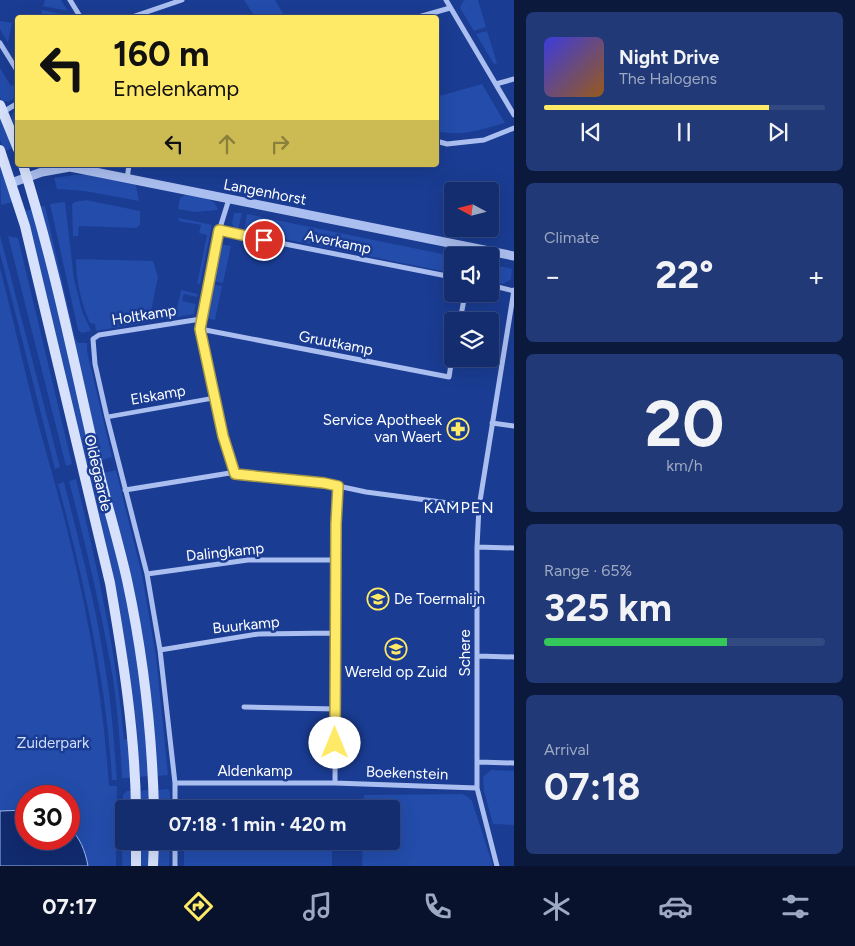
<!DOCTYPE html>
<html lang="en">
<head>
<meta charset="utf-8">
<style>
  body { margin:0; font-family:Figtree,sans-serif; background:#213976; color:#f1f3f6; height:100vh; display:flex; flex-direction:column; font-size:19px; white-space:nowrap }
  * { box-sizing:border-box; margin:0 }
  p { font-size:16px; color:#9da8c2 }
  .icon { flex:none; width:28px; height:28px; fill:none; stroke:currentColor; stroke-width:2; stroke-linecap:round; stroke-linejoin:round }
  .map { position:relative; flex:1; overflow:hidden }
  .side { display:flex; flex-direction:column; gap:12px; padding:12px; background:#0b193c; width:341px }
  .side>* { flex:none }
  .hud { position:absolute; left:15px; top:15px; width:424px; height:152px; border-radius:5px; box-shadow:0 5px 20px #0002,0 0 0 1px #334981; background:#ffea68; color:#111; overflow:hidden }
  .needle { width:32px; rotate:277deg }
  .buttons { position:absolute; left:444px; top:182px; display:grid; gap:10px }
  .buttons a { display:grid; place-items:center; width:55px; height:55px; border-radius:5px; background:#142d6e; box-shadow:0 5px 20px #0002,0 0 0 1px #334981; font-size:25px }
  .speed { position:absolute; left:15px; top:785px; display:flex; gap:10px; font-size:25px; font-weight:700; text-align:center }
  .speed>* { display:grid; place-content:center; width:65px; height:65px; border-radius:50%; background:#142d6e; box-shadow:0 5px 20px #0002,0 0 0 1px #334981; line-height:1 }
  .speed .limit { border:8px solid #d22; background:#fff; color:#111 }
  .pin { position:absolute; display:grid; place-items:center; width:42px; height:42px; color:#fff; margin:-21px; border:2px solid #fff; border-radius:50%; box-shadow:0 1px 5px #0007 }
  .me { position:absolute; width:55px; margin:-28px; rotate:0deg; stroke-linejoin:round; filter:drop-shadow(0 0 4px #0008) }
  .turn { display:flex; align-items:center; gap:18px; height:105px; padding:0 15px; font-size:22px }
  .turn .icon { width:65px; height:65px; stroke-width:2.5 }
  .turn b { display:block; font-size:35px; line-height:42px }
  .lanes { display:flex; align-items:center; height:48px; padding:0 15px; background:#0003; justify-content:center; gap:25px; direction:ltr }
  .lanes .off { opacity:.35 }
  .big { font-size:38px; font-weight:700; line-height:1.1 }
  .side .card { flex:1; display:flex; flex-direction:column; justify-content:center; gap:8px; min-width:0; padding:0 18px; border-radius:8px; background:#213976 }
  .side .dial { align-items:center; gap:0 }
  .dial b { font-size:65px; line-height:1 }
  .song { display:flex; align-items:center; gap:15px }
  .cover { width:60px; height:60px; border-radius:8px; background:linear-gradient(135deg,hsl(240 70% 55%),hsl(30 70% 35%)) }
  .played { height:5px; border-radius:2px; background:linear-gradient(90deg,#ffea68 80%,#334981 80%) }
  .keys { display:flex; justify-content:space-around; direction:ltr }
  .heat { display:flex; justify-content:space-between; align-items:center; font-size:28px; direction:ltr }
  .charge { height:8px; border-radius:4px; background:linear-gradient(90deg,#34c759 65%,#334981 0) }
  .trip { position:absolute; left:115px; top:800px; width:285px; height:50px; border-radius:5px; background:#142d6e; box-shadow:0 5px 20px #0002,0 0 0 1px #334981; font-weight:700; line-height:50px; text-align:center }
  .tab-bar { display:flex; height:80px; justify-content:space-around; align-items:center; background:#08122c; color:#9da8c2 }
  .tab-bar .icon { width:35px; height:35px }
  .tab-bar .on { color:#ffea68 }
  .tab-bar b { font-size:22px; color:#f1f3f6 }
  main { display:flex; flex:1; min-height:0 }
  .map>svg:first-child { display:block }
</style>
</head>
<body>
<main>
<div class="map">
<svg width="514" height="866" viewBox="0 0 514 866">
  <rect width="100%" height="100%" fill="#1a3c92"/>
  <path fill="#234cab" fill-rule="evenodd" d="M45,0h16l7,11 -25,-5z
    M244,0h31l10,17h-30z
    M466,0h12l8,27 -12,4 -14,-23 3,-7z
    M42,10l29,6 1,1h-31z
    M0,21l12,2 -4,20 -8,-14z
    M487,31l10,32 -3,1 -18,-30z
    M0,68l11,18 6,-3v14l-9,5 -7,-2 -1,-3z
    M482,84l23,39c-26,7 -42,14 -69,8v-34z
    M17,108v31c-4,-12 -10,-22 0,-31z
    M0,113l13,35 -8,3 -5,-11z
    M0,167h2l11,35 -12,3z
    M74,175h13l49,10 3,16 -54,-10 -28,-2 -3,-11z
    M185,195c11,2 30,1 33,15l-23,2 -17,-3 2,-11z
    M86,200l54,11v14l-4,3 -57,-2 -1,10h-5l-1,-32 3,-2z
    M65,202l9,77 8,32 9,20 -9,2 -4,-3 -28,-126z
    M45,206l30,132 3,5h9v8l25,106 -12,4 -60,-254z
    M33,209l60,253 -9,2 -60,-253z
    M234,213h8l-4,17 -2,-1 -4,-5z
    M247,214l205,42v17l-208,-42z
    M179,218l33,7 -12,59h-3l10,-49 -8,-2 2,-8 -22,-4z
    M0,235l60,232 -5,2 -55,-216z
    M8,236l10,2 54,226 -6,2z
    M219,244l12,2 -8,37 -11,-2z
    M76,259l77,2 5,16 -7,34 17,3 1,-3 7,2 5,-23 17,4 -1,3 -13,-3 -2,7 14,3 -2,10 -98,17 -1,-7 -5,-1c-9,-20 -14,-42 -14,-64z
    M490,264l22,5 -1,10 -8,5 -13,-3z
    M0,268c17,66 31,133 50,198 30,104 52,212 59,320h8l-1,80h-116zM26,796h43v43h-43z
    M212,284l10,2 -7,34 -10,-2z
    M116,470l26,105 14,81 12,119 -12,1 -3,-44 -50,-259z
    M97,474c13,53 27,105 36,157 9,48 12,97 17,145l-12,1 -2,-34 -50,-266z
    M76,479c21,88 40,170 48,260h5l3,39h-10c-2,-33 -4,-66 -9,-99 -11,-67 -27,-132 -44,-198z
    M64,482c16,63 33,127 42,191 6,35 8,71 11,107h-5c-6,-102 -28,-198 -54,-296z
    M491,770l23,1v54l-21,-1 -9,-33 -1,-14z
    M168,789l2,3v17h-13l-1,-19z
    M150,790v19h-10l-1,-18z
    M127,791h6v18h-9v32h9v25h-11l1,-71z
    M462,794l6,3 4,4 21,65h-131l1,-25h28v-32h-28l1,-14z
    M140,841h11l-1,25h-11z
    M157,841h13l-1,25h-12z
    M184,841h148v25h-148z"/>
  <path fill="#112b6f" stroke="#9cb7f1" d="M26,810v29h43v-12c11,11 16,23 19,39h-88v-55z"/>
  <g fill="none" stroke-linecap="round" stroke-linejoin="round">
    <path stroke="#aabeef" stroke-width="4.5" d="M107,417l107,-19"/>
    <path stroke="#aabeef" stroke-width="5" d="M70,0l11,18
      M446,0l68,115
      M129,18l53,-18
      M415,18l35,-10
      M0,43l18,29
      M496,84l18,-5
      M3,112l15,-9
      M436,141l11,3 37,-4 30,-12
      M127,179l2,-14
      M229,199l-10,32 -19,98 23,107 12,38
      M219,231l233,46
      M490,285l24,6
      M460,321l5,-27
      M200,329l249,48 3,-19
      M492,423l22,3
      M125,490l105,-17 94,10 42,9 113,15
      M477,547l37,1
      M147,574l101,-14h88
      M160,650l98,-16 77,-1
      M477,656l37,1
      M244,707l91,2
      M478,762l36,1
      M175,783h160l142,5
      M335,783l1,-260 2,-37
      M175,809v-26l-15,-133 -13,-76 -40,-157 -12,-53 -2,-25 6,-4 102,-16
      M175,866v-25
      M497,866l-20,-78v-241l2,-40 35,-217"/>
    <path stroke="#aabeef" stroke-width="9" d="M11,183l31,-11 28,-5 444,89"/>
    <path stroke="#d7e1fb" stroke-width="10" d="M0,105l18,44
      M0,150l25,76 85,357c13,75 25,150 26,226
      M23,165c31,97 51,198 74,298 9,39 21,77 30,117 16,74 25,153 27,229
      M136,841v25
      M153,866l1,-25"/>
  </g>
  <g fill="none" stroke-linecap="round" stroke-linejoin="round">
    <g stroke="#a69844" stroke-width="12">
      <path id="route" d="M264,240l-45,-10 -19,99 23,107 12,38 89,9 14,3 -2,38 -1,219"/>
    </g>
    <use href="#route" stroke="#ffea68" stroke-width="9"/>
  </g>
  <defs>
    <g id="pharmacy-ring" transform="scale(1.125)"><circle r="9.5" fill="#1a3c92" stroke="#ffea68" stroke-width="1.5"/><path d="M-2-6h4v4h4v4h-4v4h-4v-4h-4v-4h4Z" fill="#ffea68"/></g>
    <g id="school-ring" transform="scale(1.125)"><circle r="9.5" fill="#1a3c92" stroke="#ffea68" stroke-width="1.5"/><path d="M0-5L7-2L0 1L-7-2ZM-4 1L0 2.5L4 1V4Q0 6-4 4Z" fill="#ffea68"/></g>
  </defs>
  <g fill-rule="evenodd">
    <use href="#pharmacy-ring" x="458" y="429"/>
    <use href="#school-ring" x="378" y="599"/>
    <use href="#school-ring" x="396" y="649"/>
  </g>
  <g text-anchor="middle" stroke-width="5" stroke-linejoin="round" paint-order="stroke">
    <g font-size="15" fill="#fff" stroke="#1a3c92">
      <text transform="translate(265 192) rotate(11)" y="5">Langenhorst</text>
      <text transform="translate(338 242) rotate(12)" y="5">Averkamp</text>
      <text transform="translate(144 315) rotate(-9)" y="5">Holtkamp</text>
      <text transform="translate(336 343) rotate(11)" y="5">Gruutkamp</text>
      <text transform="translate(158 395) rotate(-10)" y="5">Elskamp</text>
      <text transform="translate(98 473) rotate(77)" y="5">Oldegaarde</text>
      <text transform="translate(225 552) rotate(-6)" y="5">Dalingkamp</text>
      <text transform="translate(246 625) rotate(-6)" y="5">Buurkamp</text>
      <text transform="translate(465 653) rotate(-90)" y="5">Schere</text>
      <text x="255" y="776">Aldenkamp</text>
      <text transform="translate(407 773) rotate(2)" y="5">Boekenstein</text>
    </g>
    <g font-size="15" fill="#fff" stroke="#1a3c92" text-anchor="end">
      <text x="442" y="425">Service Apotheek<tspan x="442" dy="17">van Waert</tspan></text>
      <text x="394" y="604" text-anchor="start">De Toermalijn</text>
      <text x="396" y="677" text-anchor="middle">Wereld op Zuid</text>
    </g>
    <g font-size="15" fill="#d0ddfb" stroke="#1a3c92">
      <text x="53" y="748">Zuiderpark</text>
    </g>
    <g font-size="16" letter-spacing="1" fill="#fff" stroke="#1a3c92">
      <text x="459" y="513">KAMPEN</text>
    </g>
  </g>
</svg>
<div class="buttons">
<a><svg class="needle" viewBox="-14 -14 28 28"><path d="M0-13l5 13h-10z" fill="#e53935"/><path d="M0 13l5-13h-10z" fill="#9da8c2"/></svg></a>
<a><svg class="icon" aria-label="sound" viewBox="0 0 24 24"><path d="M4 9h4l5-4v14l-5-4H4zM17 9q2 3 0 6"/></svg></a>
<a><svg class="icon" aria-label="layers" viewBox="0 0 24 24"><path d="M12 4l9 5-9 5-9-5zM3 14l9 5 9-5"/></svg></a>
</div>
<div class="speed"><div class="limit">30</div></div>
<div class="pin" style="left:264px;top:240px;background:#d93025"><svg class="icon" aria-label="arrive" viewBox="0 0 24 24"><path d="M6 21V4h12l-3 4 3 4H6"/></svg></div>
<svg class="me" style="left:335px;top:743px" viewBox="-20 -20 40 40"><circle r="19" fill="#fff"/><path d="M0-13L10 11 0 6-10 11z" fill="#ffea68"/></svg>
<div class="trip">07:18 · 1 min · 420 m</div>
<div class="hud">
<div class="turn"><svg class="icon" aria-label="left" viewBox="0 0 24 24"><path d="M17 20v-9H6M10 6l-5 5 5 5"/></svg><div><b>160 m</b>Emelenkamp</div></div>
<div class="lanes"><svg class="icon" aria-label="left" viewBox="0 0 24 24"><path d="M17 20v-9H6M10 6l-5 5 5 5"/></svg><svg class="icon off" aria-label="ahead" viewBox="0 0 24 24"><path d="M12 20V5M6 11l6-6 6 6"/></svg><svg class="icon off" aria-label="right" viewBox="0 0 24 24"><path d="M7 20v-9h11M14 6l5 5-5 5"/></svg></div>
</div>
</div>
<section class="side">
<div class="card">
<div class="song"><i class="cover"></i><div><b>Night Drive</b><p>The Halogens</p></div></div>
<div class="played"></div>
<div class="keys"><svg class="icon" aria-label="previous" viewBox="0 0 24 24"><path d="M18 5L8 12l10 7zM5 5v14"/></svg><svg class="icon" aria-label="pause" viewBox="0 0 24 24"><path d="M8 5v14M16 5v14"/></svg><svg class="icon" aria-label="next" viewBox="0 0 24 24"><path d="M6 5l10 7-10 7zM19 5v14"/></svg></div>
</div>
<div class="card"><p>Climate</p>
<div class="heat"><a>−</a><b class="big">22°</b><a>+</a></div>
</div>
<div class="card dial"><b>20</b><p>km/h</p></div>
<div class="card"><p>Range · 65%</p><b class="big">325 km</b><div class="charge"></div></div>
<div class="card"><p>Arrival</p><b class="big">07:18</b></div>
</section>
</main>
<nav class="tab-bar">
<b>07:17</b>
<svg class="icon on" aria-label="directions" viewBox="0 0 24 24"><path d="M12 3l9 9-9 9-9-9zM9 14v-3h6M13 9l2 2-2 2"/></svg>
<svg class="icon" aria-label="music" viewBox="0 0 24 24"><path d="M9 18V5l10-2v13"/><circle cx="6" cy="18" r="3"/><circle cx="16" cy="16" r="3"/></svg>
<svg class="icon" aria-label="phone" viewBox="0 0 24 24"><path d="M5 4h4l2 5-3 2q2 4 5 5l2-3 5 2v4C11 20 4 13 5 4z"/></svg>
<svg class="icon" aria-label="climate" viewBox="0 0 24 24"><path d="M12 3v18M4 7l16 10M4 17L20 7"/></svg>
<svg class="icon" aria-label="car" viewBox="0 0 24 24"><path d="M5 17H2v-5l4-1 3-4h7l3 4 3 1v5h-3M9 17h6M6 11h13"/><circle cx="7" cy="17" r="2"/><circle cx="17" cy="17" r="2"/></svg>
<svg class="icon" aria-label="filters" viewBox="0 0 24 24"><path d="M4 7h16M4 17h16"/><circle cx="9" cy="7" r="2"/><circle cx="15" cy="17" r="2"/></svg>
</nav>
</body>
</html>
